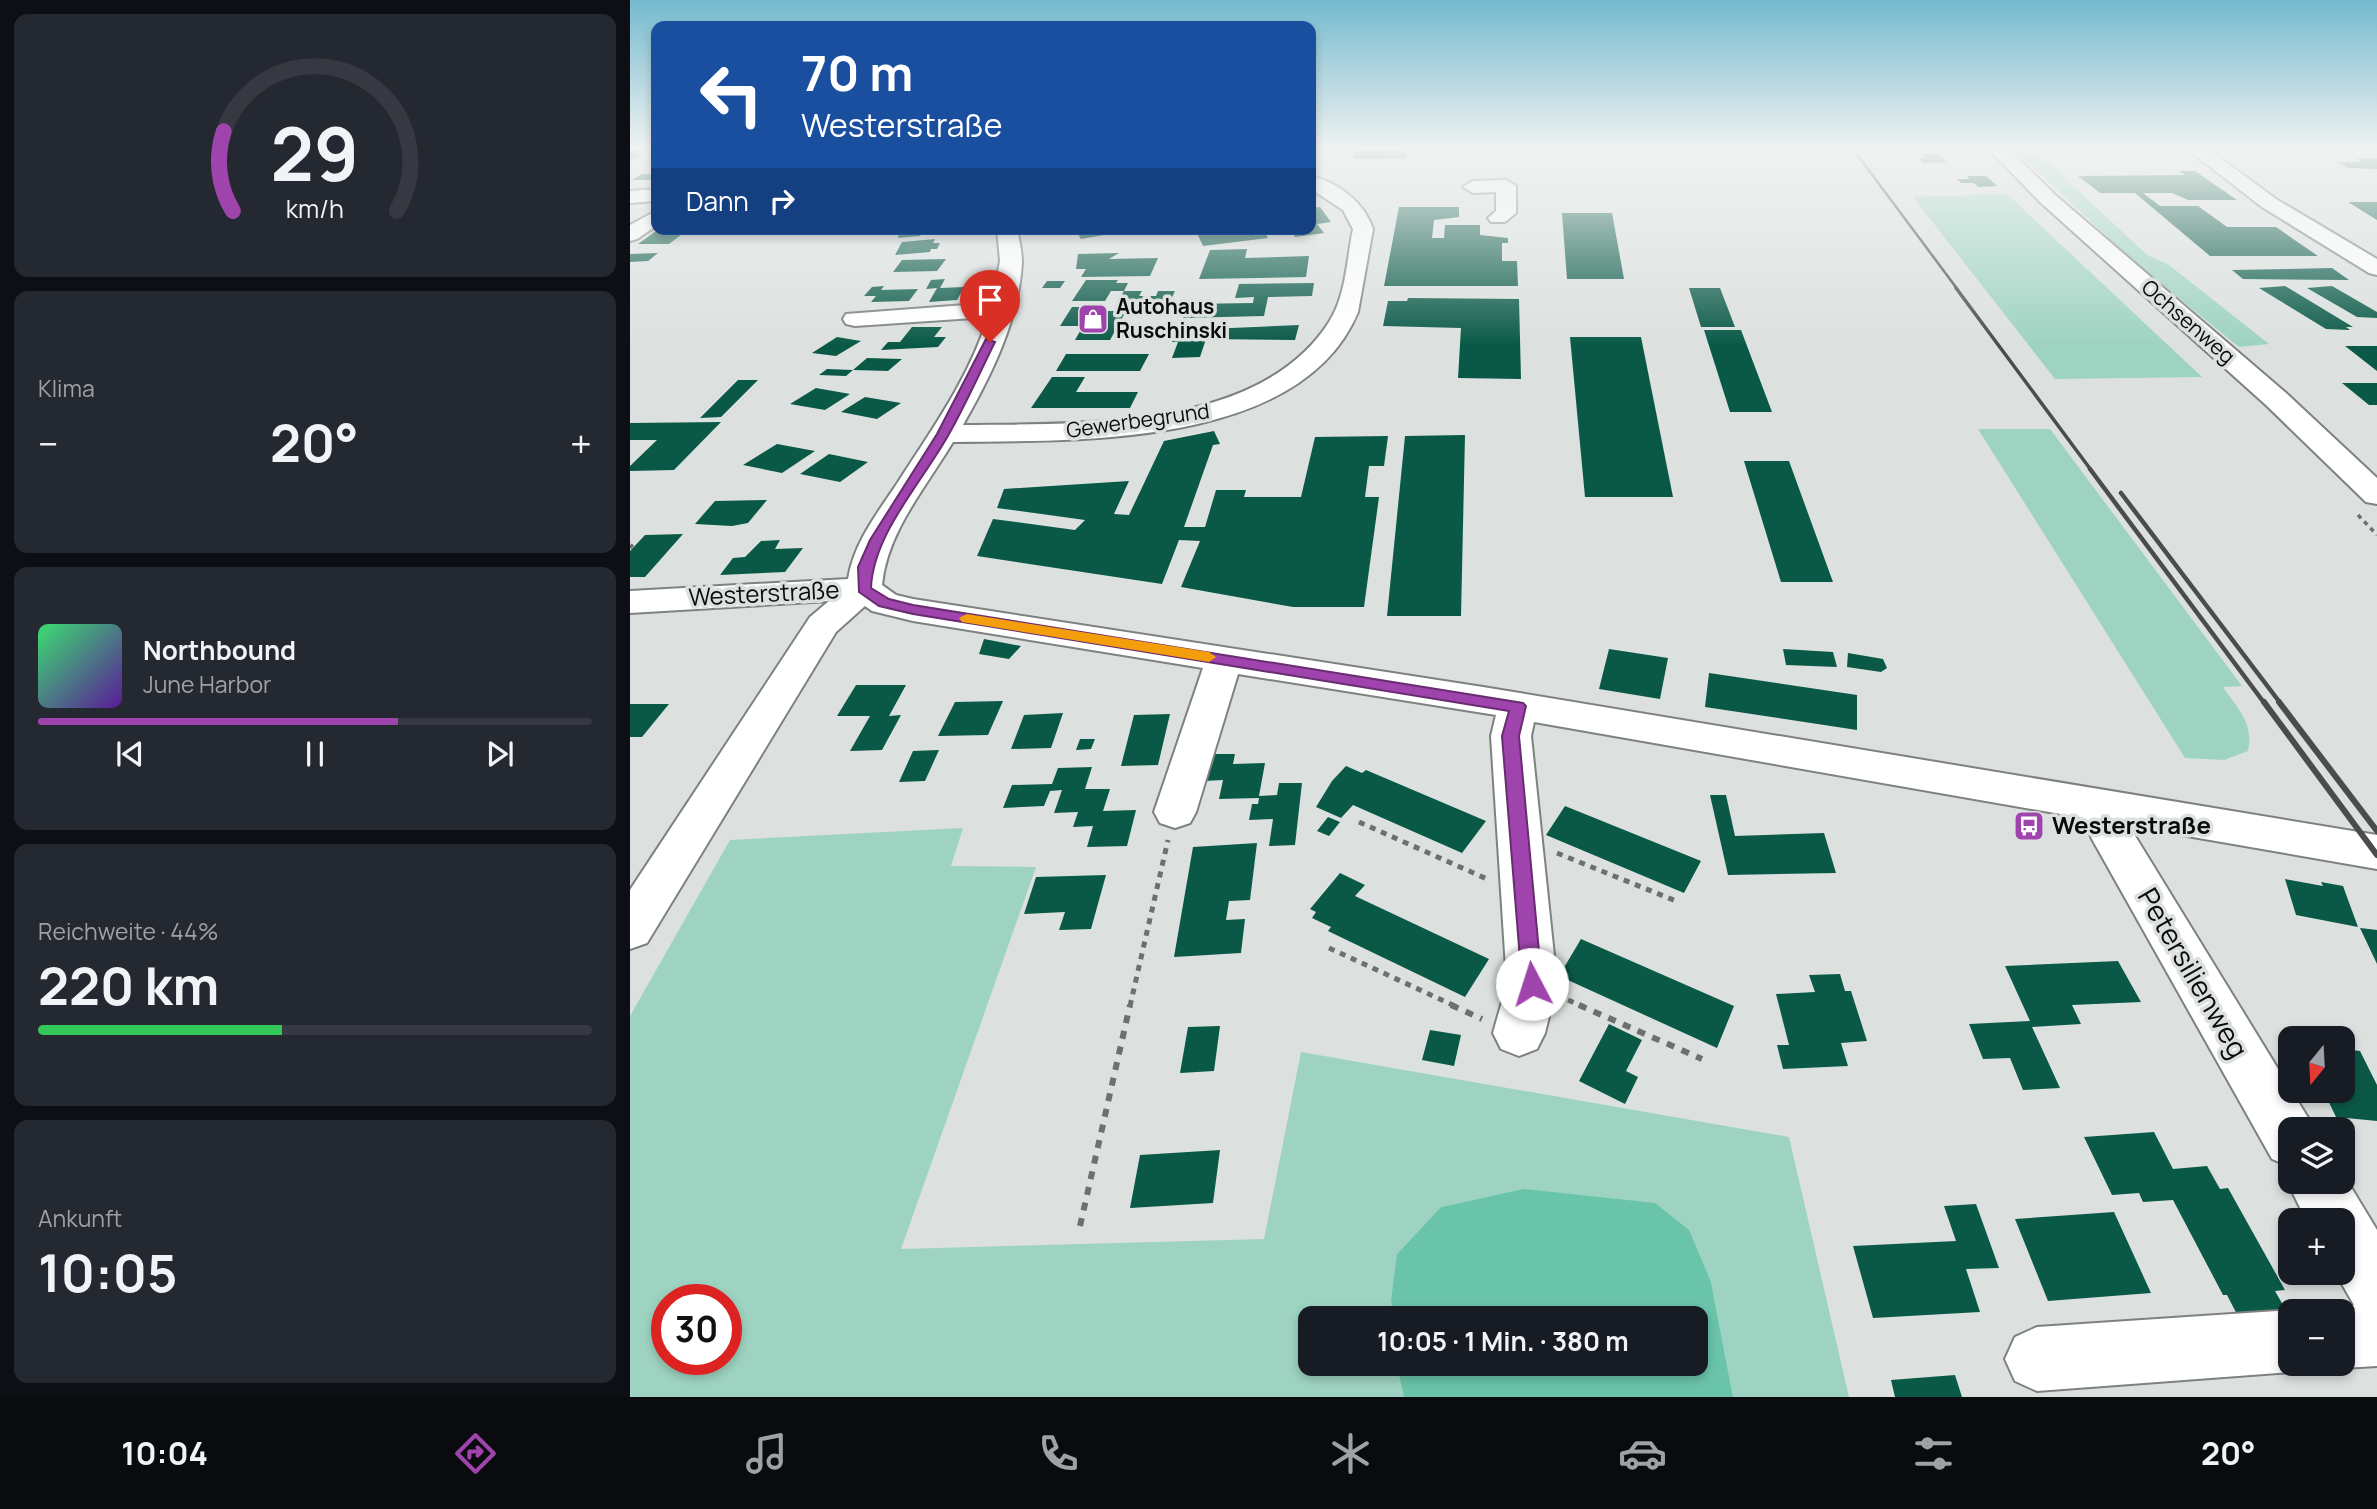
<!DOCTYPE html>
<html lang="de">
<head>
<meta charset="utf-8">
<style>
  body { margin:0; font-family:Manrope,sans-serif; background:#242831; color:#f1f3f6; height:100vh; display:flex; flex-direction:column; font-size:26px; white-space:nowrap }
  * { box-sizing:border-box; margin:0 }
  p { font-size:23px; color:#9ea1a6 }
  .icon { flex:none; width:38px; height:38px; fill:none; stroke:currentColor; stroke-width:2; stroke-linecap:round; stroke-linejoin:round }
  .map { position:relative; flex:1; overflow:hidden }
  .drawer { display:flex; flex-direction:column; gap:14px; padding:14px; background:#0d0f14; width:630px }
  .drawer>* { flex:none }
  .hud { position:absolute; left:21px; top:21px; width:665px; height:214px; border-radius:14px; box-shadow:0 4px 10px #0003; background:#1a4fa0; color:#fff; overflow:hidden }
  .needle { width:46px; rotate:198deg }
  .controls { position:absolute; left:1648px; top:1026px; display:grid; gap:14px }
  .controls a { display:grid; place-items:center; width:77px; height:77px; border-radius:14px; background:#171b24; box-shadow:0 4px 10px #0003; font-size:35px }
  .speed { position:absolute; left:21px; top:1284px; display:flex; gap:14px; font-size:35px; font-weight:700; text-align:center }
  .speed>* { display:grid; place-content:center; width:91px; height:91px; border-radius:50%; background:#171b24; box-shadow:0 4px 10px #0003; line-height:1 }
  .speed .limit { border:10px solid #d22; background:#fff; color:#111 }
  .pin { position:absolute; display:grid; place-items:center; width:60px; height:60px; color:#fff; margin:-72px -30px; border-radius:50% 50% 50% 0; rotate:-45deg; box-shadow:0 0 7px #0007 }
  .pin .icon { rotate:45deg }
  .me { position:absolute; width:77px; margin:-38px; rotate:355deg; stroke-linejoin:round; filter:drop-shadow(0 0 5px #0008) }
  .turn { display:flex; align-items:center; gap:24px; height:147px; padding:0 35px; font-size:32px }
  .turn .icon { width:91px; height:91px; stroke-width:2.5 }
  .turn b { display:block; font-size:49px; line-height:60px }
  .then { display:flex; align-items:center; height:66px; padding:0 35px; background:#0003; gap:14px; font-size:26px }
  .big { font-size:52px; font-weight:700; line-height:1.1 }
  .drawer .tile { flex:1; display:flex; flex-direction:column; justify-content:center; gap:10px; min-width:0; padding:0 24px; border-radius:14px; background:#242831 }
  .drawer .dial { align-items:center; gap:0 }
  .dial svg { height:182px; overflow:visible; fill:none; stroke:#363941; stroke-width:7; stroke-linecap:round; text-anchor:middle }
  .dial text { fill:#f1f3f6; stroke:none }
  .song { display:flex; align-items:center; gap:21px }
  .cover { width:84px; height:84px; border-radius:10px; background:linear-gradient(135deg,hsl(140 70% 55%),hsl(270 70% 35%)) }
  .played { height:7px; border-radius:4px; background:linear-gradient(90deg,#a044ad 65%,#363941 65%) }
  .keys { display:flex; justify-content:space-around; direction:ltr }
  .heat { display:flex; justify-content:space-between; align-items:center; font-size:38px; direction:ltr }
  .charge { height:10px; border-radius:5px; background:linear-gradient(90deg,#34c759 44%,#363941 0) }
  .trip { position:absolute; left:668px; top:1306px; width:410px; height:70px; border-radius:14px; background:#171b24; box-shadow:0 4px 10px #0003; font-weight:700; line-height:70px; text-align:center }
  .tab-bar { display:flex; height:112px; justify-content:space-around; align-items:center; background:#090b0e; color:#9ea1a6 }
  .tab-bar .icon { width:49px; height:49px }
  .tab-bar .on { color:#a044ad }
  .tab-bar b { font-size:32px; color:#f1f3f6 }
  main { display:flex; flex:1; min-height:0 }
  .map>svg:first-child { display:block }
</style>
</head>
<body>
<main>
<section class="drawer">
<div class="tile dial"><svg viewBox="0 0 100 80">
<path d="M14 69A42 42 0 1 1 86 69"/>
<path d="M14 69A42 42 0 0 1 10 34" stroke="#a044ad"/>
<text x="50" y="56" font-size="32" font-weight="700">29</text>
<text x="50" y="72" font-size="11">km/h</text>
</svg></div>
<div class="tile"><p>Klima</p>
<div class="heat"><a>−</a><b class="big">20°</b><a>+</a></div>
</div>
<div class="tile">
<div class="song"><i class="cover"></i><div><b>Northbound</b><p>June Harbor</p></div></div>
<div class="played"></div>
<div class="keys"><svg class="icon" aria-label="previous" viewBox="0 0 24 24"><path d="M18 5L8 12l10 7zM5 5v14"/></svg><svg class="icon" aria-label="pause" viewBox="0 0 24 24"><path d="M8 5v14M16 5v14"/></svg><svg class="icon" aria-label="next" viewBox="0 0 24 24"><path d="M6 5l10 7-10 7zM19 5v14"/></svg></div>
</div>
<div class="tile"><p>Reichweite · 44%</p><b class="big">220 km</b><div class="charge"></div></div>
<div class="tile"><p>Ankunft</p><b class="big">10:05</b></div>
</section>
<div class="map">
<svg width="1747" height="1397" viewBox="0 0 1747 1397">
  <rect width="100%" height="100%" fill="#dce1df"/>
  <path fill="#9ed3c1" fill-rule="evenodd" d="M1384,149h20l113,106 22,10 100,79 -30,3 -107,-87z
    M1377,194l195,183 -147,2 -142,-182z
    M1348,429h72l192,257 -19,1c15,22 31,36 25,64l-24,9 -39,-2z
    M333,828l-12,38 85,1 -135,382 363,-10 37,-187 488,85 60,260h-116l-22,-115 -188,-93 -82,18 -44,47 -6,45 2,19h-82v45h85l8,34h-774v-381l100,-176zM37,1300h59v60h-59z"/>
  <path fill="#6ac4aa" d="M893,1189l132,14 34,27 22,52 22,115h-329l-8,-34h300v-45h-303l-2,-19 6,-45 44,-47z"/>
  <path fill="#0a5947" d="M0,149h13l-7,5h9l-15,7z
    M725,149h51v9l-53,1z
    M1291,154h17l9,8 -24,1 -5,-5h6z
    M1747,158v11l-29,-1 -10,-6h24l-7,-3z
    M1549,171h16l42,29h-49l-16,-7h-29l17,13h38l29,21h49l42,29h-108l-75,-63h-35l-22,-17 107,-1z
    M12,174h14v6h-24z
    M1337,176h19l11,10 -19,1 -4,-4h-13l-4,-4h12z
    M1718,202h29v18z
    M690,207l11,15 -14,2 7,9 -29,4 -5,-8h21v-21z
    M769,207h60v10l-25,3 -2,18h12l1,-13h35v10l28,3v5h-6v18h15l1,25h-134z
    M932,213h50l12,66h-57z
    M29,229h30l-20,15h-31z
    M270,229h31v2l-10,1 -1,4 -22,2z
    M445,229h53v2l-47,8z
    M565,229h68l5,9 -65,8z
    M305,239l-2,4h7l-3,6h-6l-1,3 -35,3 7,-13z
    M617,249l-2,9 64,-2 -3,21 -107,2 11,-29z
    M28,253l-10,8 -18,1v-8z
    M489,253l-10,6 49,-1 -8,18 -69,1 5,-8h-10l2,-15z
    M316,259l-9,12 -44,1 9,-12z
    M1702,268l17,12 -106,-1 -11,-9z
    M315,279l-5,9 24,-1 -7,13 -28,2 8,-14 -11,1 5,-9z
    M456,280h32l-2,3h12l-4,8h18l-3,5h17l2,-5h17l-7,15 -53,1 9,-16h-13l-6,10h-33z
    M417,281h18l-5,7h-18z
    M684,283l-2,13 -44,1 -4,19 -81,2 5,-14 65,-1 1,-6 -19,1 4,-14z
    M254,286l-3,4 37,-1 -9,12 -38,1 5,-6h-12l8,-9z
    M1655,286l68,41h-7l4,3 -24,-1 -67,-41z
    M1702,286l45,26v6l-20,-1 -50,-29z
    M1059,288h31l15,39h-34z
    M778,298l111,1 2,80 -63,-1 3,-50 -78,-2 5,-25h19z
    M442,307h23l-3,4h34l-16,29h-35l8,-14h-23z
    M669,325l-4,15 -89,-1 -6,18 -28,1 6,-16h-6l4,-9h8l1,-3z
    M282,327h30l-8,10h12l-8,10 -57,3 7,-8h12z
    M1074,330h37l31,82h-42z
    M207,337l24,4 -25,15 -24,-3z
    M940,337h71l32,160h-88z
    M1715,346h32v25z
    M436,354h83l-9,17h-84z
    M237,358l35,1 -14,12 -35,-1z
    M197,369l26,1 -7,6 -27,-1z
    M422,377h33l-9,15h62l-8,16h-99z
    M108,380h20l-37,37 -21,1z
    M1712,383h35v22h-8z
    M186,388l34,6 -25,16 -35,-6z
    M235,397l36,6 -24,16 -36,-7z
    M91,422l-47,48 -44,1v-5l27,-26h-27v-17z
    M584,431l6,13 -7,1 -29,82h21l11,-37h30l-2,7h57l14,-60 73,-1 -4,30h-15l-4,31h14l-15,110h-71l-112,-20 19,-46 -21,-1 -17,44 -185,-28 16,-37 82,11 10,-10 -88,-12 7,-19 125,-8 -15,33 15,1 35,-74z
    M835,435l-4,181h-74l18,-180z
    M147,444l38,7 -33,22 -39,-8z
    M199,454l39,8 -28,20 -40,-8z
    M1114,461h45l44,121h-52z
    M137,500l-19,23 -16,3 -37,-2 20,-23z
    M53,534l-38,43h-15v-26l15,-16z
    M150,540l-5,9 28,-1 -18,24 -65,3 13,-17 12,-1 16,-16z
    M354,639l37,7 -12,13 -30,-5z
    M979,649l59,9 -8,41 -61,-10z
    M1153,649l50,3 4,15 -51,-2z
    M1218,653l35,6 4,9 -6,4 -34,-5z
    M1079,673l148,22v35l-152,-23z
    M226,685h50l-17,31 12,-1 -19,35 -32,1 20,-35h-33z
    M373,701l-15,34 -50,1 17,-34z
    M0,704h39l-27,33h-12z
    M433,713l-12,35 -40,1 13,-34z
    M540,714l-12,51 -37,1 13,-51z
    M450,739h15l-4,10 -15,1z
    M309,750l-14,31 -26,1 14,-31z
    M580,754h25l-2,10 32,-1 -6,33 18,-1 2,-12h23l-7,62 -26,1 4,-27 -24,1 3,-16h6l1,-6 -40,1 4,-19 -19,1z
    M716,766l16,7 4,-3 120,51 -24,32 -109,-48 -12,13 -25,-11 16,-26z
    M462,767l-7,22h25l-7,22 33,-1 -9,36 -40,1 6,-21 -20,1 5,-15 -24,1 8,-23 -12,1 -6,15 -41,2 9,-23 40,-1 6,-16z
    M1080,795h16l9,41 89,-3 12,40 -108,2z
    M935,806l136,55 -17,32 -138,-58z
    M698,817l12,5 -11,14 -12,-5z
    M627,843l-7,57 -21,1 -3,19 19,-1 -4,34 -67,4 19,-110z
    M710,873l25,12 -10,11 134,63 -24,38 -137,-66 3,-4 -19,-9 4,-6 -6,-3z
    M476,875l-15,54 -32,1 6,-18 -41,2 12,-37z
    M1655,879l38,7 -2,-4 22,4 15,41 -62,-12z
    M1730,928l17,2v34z
    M951,939l153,67 -17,42 -158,-72z
    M1488,961l23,41 -69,3 9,19 -49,3 28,61 -37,2 -13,-32 -27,1 -14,-35 61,-3 -25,-55z
    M1210,974l5,17h6l16,50 -26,2 7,23 -65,3 -6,-24h12l-13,-51 39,-2 -6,-17z
    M979,1024l33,16 -16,31 12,6 -13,27 -46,-23z
    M590,1026l-6,45 -34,2 8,-46z
    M800,1030l31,5 -7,31 -32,-6z
    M1713,1049l17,2 17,34v36l-41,-4 -13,-27h20z
    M1524,1132l19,37 34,-3 13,23 8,-1 57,102 -10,1 16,28 -49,5 -15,-29h-4l-50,-95 -30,2 -4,-9 -27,2 -28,-58z
    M590,1150l-7,53 -83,5 10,-53z
    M1346,1204l23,64 -33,1 14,43 -107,6 -20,-72 103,-5 -12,-35z
    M1484,1212l37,81 -103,8 -33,-82z
    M1325,1375l7,22h-67l-4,-17z"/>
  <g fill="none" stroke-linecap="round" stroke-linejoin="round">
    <g stroke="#7d8280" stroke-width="4">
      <path id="minor" d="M681,149h10l-10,6z
        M1557,149h21l68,50 101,60v16l-8,-2 -107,-66z
        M681,176c28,7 53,26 62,53l-15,83c-57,137 -283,128 -405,130 -27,45 -66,90 -71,143l14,10 17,4 570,88 894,148v34l-248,-43 181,295 4,8h-23v38l-19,-8 -180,-320 -9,-21 -549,-96 -3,14 26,248 -12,49 -8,16 -18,7 -18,-7 -8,-16 14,-49 -16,-248 5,-21 -258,-41 -42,138 -6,11 -15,5 -15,-5 -6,-11 49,-144 -290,-47 -41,-10 -7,-5 -29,26 -189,311 -17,6v-59l180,-273 19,-16 -199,12v-22l218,-12c6,-38 32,-69 52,-100 33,-51 70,-103 88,-162l-133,9 -9,-2 -3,-5 3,-5 146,-11 8,-42 -3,-32h20c2,11 5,22 5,33 -3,58 -31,114 -59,163 115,-2 296,7 366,-103 17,-26 18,-64 24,-93l-10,-19 -32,-21z
        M876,180l10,6v27l-11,9h-14l-3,-4 8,-7v-19l-23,1 -10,-6 10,-6z
        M26,189v12l-26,2v-12z
        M26,211v15l-19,13 -7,2v-16z
        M1661,1171v10h52v-7l34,56v136l-34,2 -12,-5h12v-52h-12l23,-6 -19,-33h8v-52h-37l-19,-39z
        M1661,1310l3,1h-3v52h22l-22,9 -254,19 -22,-10 -10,-22 10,-22 22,-10z"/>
    </g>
    <g stroke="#7d8280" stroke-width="4">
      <path id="major" d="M1359,149h20l45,45 232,199 91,85v26l-11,-2 -100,-97 -226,-203z"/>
    </g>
    <path stroke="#6d706f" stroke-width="3.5" stroke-dasharray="4.5 4.5" stroke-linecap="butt" d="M1728,515l19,20
      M0,548l4,-5"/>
    <path stroke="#6d706f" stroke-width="5" stroke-dasharray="6 6" stroke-linecap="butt" d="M729,822l128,57
      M927,853l119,48
      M699,948l126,58
      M938,1000l14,6
      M500,1006l38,-166"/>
    <path stroke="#6d706f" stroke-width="6" stroke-dasharray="8 8" stroke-linecap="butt" d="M821,1005l31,14
      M949,1005l123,54
      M450,1226l50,-221"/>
    <use href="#minor" fill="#fff" fill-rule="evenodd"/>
    <use href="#major" fill="#fff" fill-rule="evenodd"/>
    <path stroke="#4a4d4c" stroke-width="2.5" d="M1223,149l105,141"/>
    <path stroke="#4a4d4c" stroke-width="3.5" d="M1326,288l135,182"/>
    <path stroke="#4a4d4c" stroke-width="4.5" d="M1460,469l175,235
      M1491,493l160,211"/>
    <path stroke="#4a4d4c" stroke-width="6" d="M1634,702l113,153
      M1649,702l98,129"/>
  </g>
  <linearGradient id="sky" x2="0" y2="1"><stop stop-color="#75bacf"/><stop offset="0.43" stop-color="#eff2f1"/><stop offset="1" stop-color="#eff2f1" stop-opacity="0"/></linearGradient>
  <rect width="1747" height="345" fill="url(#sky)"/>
  <path fill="#a044ad" stroke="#682c70" stroke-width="2" d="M356,339l9,3c-15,30 -29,62 -46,92 -26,47 -76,100 -78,154l18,11 24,6 610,98 3,3 -7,30 23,248 -3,6 -7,3 -7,-3 -3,-6 -20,-248 7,-25 -596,-97 -34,-8 -20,-14 -1,-25 12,-27 67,-106z"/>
  <path fill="#f59e0b" d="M337,614l242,38 7,5 -7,5 -247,-40 -3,-4z"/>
  <defs>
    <g id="shop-square" transform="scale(1.575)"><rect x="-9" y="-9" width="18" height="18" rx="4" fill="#a044ad" stroke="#dce1df"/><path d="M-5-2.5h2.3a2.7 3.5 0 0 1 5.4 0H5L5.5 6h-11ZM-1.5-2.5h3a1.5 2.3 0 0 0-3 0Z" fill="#fff"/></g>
    <g id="bus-square" transform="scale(1.575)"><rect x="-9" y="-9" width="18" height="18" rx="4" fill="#a044ad" stroke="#dce1df"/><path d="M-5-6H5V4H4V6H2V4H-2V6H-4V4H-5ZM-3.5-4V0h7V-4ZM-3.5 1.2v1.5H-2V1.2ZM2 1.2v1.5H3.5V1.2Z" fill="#fff"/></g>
  </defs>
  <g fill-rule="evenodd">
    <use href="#shop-square" x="463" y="319"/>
    <use href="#bus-square" x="1399" y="826"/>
  </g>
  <g text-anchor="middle" stroke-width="7" stroke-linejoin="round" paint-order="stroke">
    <g font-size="21" font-weight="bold" fill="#0a0c0b" stroke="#dce1df" text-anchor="start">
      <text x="486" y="314">Autohaus<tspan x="486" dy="24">Ruschinski</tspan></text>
    </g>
    <g font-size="21" fill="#0a0c0b" stroke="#dce1df">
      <text transform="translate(1558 322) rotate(41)" y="7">Ochsenweg</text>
      <text transform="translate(508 421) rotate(-8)" y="7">Gewerbegrund</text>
    </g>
    <g font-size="24" fill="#0a0c0b" stroke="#dce1df">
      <text transform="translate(134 594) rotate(-3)" y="8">Westerstraße</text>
    </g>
    <g font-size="24" font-weight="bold" fill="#0a0c0b" stroke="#dce1df" text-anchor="start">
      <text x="1422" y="834">Westerstraße</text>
    </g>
    <g font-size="28" fill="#0a0c0b" stroke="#dce1df">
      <text transform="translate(1563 973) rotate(60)" y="10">Petersilienweg</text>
    </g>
  </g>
</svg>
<div class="controls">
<a><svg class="needle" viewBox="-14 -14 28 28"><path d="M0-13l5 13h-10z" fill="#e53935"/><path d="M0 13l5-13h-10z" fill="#9ea1a6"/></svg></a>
<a><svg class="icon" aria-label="layers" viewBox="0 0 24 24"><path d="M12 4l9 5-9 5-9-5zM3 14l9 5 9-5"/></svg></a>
<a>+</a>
<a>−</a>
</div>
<div class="speed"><div class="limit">30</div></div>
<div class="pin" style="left:360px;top:342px;background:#d93025"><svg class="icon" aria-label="arrive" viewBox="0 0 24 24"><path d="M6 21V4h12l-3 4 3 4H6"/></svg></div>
<svg class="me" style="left:902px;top:984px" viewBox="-20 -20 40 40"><circle r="19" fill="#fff"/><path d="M0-13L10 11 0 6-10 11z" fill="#a044ad"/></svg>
<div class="trip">10:05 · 1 Min. · 380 m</div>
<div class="hud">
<div class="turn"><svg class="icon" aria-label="left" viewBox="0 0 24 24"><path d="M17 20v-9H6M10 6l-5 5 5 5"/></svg><div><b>70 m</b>Westerstraße</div></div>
<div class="then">Dann<svg class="icon" aria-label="right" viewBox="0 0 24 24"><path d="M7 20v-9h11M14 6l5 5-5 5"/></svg></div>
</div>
</div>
</main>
<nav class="tab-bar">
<b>10:04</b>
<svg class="icon on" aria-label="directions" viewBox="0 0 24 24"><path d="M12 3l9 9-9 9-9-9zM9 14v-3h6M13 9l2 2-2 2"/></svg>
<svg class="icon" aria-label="music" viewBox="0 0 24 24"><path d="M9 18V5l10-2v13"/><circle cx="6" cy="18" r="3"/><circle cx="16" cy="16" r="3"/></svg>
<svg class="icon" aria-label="phone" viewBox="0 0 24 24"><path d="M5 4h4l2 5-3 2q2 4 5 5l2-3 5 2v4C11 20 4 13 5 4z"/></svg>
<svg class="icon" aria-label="climate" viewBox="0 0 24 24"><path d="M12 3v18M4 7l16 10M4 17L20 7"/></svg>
<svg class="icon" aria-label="car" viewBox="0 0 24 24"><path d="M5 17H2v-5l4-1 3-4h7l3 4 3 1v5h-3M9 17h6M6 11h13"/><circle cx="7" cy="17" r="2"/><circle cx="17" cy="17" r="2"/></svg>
<svg class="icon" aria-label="filters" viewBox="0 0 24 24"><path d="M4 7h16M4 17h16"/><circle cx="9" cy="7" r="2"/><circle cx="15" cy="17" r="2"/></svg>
<b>20°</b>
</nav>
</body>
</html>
